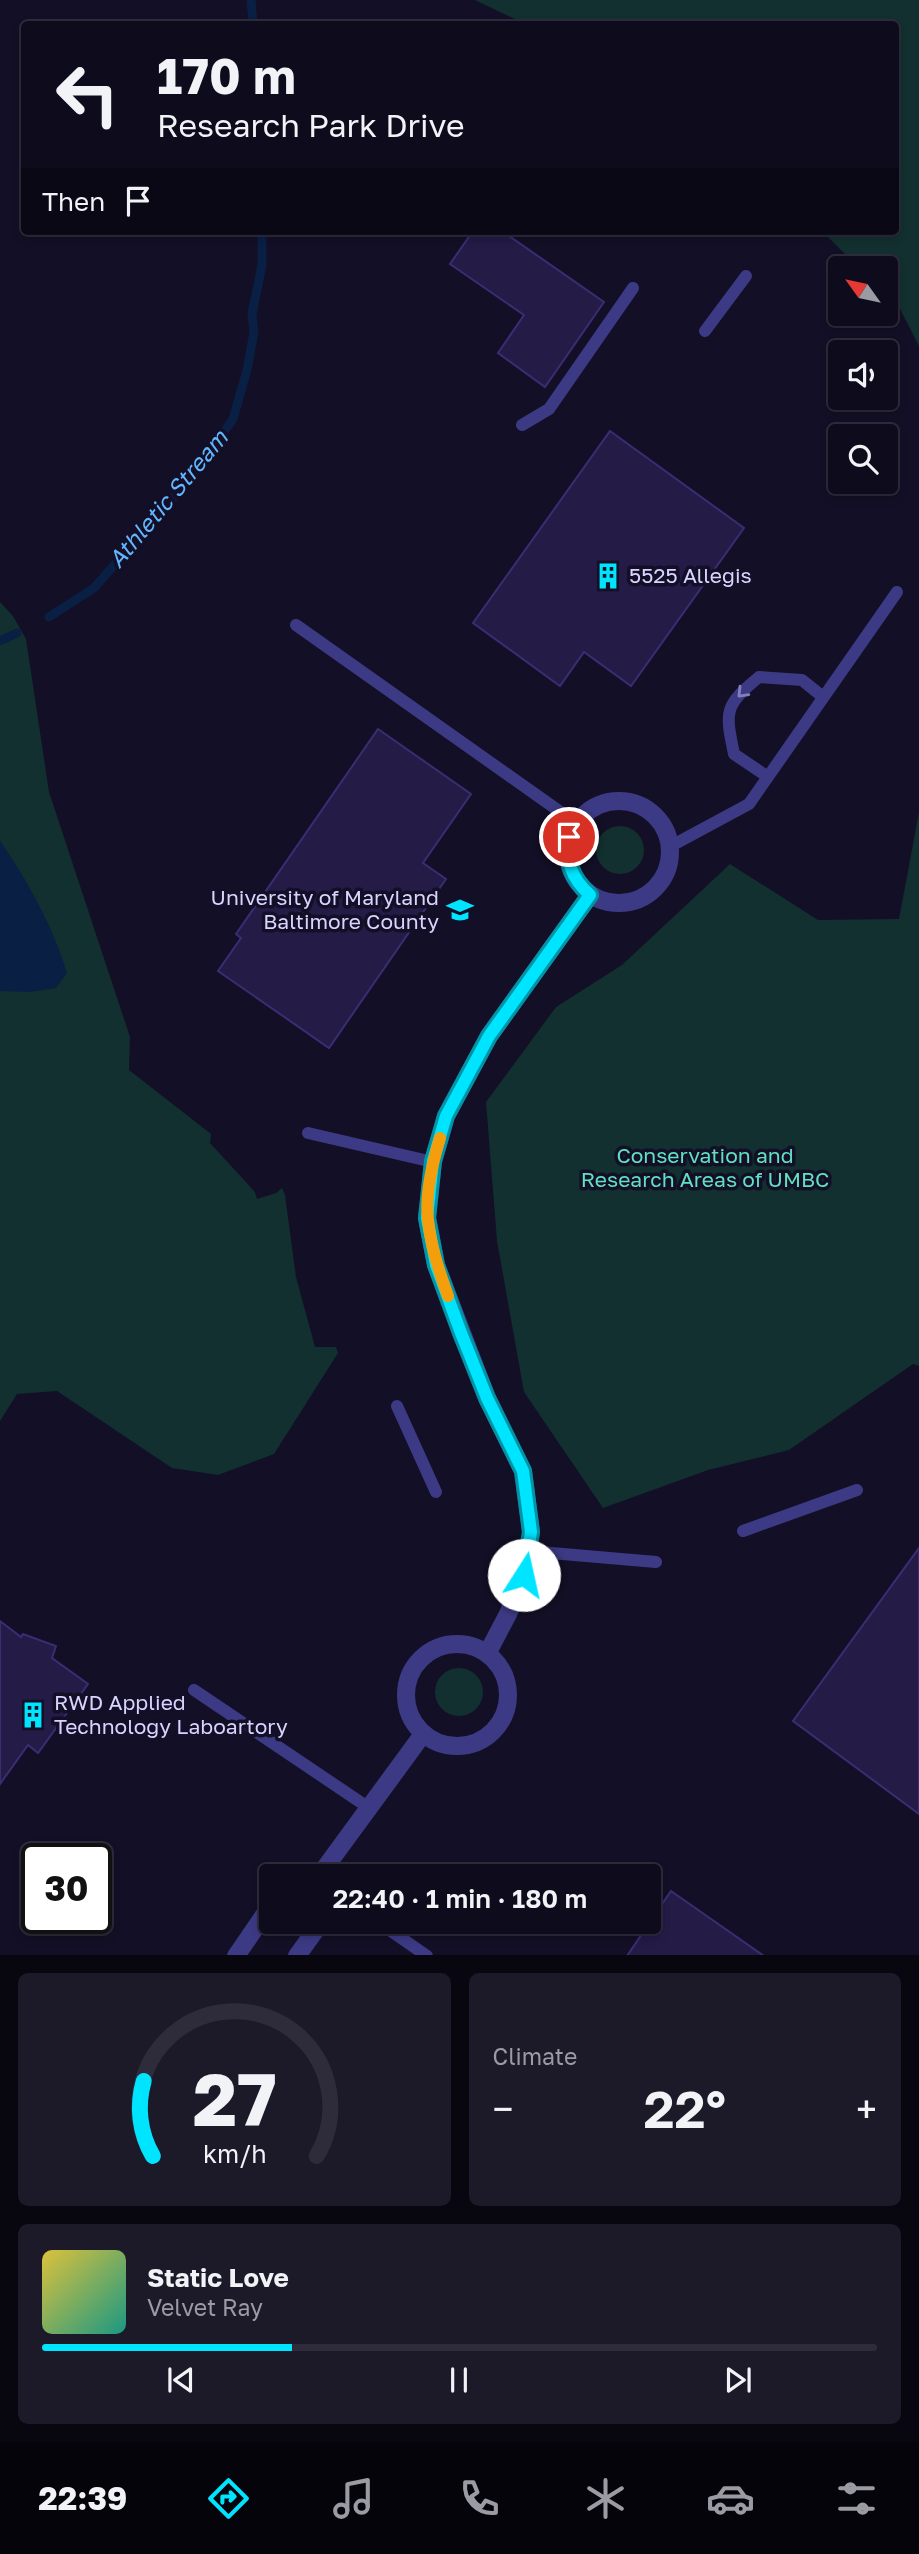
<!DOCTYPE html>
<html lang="en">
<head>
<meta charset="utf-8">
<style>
  body { margin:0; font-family:"Golos Text",sans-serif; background:#1c1929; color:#f1f3f6; height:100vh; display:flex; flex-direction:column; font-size:26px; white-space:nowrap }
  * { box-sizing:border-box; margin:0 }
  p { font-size:23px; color:#9b9ba3 }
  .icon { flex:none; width:38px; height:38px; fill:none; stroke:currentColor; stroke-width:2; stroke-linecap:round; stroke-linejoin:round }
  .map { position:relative; height:1955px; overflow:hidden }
  .sheet { display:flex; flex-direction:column; gap:18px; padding:18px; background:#08060f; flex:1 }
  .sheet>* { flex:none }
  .guide { position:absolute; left:21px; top:21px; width:878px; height:214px; border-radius:7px; box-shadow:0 4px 10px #0003,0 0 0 2px #2e2b3b; background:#0e0b1c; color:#f1f3f6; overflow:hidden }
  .needle { width:46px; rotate:303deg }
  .controls { position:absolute; left:828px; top:256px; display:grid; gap:14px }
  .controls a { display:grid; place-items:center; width:70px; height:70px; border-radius:7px; background:#0e0b1c; box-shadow:0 4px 10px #0003,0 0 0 2px #2e2b3b; font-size:35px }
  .speed { position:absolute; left:21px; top:1843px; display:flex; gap:14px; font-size:35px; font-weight:700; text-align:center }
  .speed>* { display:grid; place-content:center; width:91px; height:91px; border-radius:50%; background:#0e0b1c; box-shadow:0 4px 10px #0003,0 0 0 2px #2e2b3b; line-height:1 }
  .speed .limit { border:4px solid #111; border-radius:10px; background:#fff; color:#111 }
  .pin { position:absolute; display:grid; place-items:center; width:60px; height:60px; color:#fff; margin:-30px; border:4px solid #fff; border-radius:50%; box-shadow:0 2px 7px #0007 }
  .me { position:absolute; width:77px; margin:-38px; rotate:10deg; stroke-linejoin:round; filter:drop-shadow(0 0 5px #0008) }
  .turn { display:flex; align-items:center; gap:24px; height:147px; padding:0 21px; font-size:32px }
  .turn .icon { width:91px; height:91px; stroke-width:2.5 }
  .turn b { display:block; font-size:49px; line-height:60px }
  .then { display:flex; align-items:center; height:66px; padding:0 21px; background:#0003; gap:14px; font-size:26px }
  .big { font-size:52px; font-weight:600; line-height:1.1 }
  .sheet .tile { flex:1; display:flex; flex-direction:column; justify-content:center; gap:10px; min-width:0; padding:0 24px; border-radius:10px; background:#1c1929 }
  .sheet .dial { align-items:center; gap:0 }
  .dial svg { height:182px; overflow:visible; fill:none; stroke:#2e2b3b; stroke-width:7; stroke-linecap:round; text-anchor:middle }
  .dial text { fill:#f1f3f6; stroke:none }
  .song { display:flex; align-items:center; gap:21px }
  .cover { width:84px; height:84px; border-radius:10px; background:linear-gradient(135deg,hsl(50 70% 55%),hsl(170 70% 35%)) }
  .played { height:7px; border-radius:4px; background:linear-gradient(90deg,#00e5ff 30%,#2e2b3b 30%) }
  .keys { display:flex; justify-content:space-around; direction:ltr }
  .heat { display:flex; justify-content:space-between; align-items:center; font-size:38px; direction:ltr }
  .sheet .tiles { flex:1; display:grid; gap:18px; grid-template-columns:1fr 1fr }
  .tile:last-child { grid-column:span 2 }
  .trip { position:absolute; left:259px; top:1864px; width:402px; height:70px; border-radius:7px; background:#0e0b1c; box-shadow:0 4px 10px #0003,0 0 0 2px #2e2b3b; font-weight:600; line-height:70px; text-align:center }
  .dock { display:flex; height:112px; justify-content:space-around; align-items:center; background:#06040b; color:#9b9ba3 }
  .dock .icon { width:49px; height:49px }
  .dock .selected { color:#00e5ff }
  .dock b { font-size:32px; color:#f1f3f6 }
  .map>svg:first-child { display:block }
</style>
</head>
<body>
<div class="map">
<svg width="919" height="1956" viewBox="0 0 919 1956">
  <rect width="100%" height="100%" fill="#130f26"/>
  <path fill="#12302f" d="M475,0h444v346l-20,-39 -13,-13v-26h-27l-37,-37h74v-207h-371z
    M0,602l13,14 13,23 23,153 81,245 -1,33 82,64 -1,9 45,49 2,7 19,-6 6,-5 3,7 11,82 19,70h21l2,6 -64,101 -56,21 -46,-7 -115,-77 -40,3 -17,27z
    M919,812v554l-6,-2 -124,86 -81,20 -105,38 -79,-116 -27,-151 -11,-139 70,-95 66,-42 108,-101 88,56 81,-1z
    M596 850a24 24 0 1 1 48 0a24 24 0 1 1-48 0Z
    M435 1692a24 24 0 1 1 48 0a24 24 0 1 1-48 0Z"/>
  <path fill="#0a1f44" d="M0,841c28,40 53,86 67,132l-11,15 -26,4 -30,-1z"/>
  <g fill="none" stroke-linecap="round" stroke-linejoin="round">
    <path stroke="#0a1f44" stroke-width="9" d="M251,0l2,24
      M49,617l45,-29 96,-109 43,-60 14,-49 7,-38 -2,-18 10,-49v-34
      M0,641l17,-8"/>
  </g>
  <path fill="#241b47" stroke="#3b2d73" stroke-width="2" d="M473,231h29l102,71 -59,85 -47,-34 26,-38 -74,-51z
    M610,431l134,97 -113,158 -47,-34 -24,34 -87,-63z
    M378,729l93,65 -48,69 23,16 -117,169 -111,-77 23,-33 -5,-4z
    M919,1548v266l-126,-93z
    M0,1621l21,16 2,-3 33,12 -4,12 36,26 -50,69 -10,-8 -28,39z
    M671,1891l93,65h-137z"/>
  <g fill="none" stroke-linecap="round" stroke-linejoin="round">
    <path stroke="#3d3a85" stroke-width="12" d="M705,331l41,-55
      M522,425l27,-16 84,-121
      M296,625l280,198
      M768,777l-34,-23c-9,-43 -10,-48 25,-77l43,3 21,17
      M671,846l78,-42 148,-212
      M308,1133l125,29
      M397,1406l39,86
      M743,1531l114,-41
      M528,1551l128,11
      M194,1690l175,118
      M378,1922l49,34"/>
    <path stroke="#3d3a85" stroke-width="18" d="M568 852a51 51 0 1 1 102 0a51 51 0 1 1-102 0Z
      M406 1695a51 51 0 1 1 102 0a51 51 0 1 1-102 0Z
      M487,1654l21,-40 16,-39 7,-43 -8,-61 -36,-73 -51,-133 -9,-47 6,-56 13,-46 43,-80 101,-141
      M319,1876l104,-142
      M236,1956l35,-51
      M297,1956l20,-28v-6"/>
  </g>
  <defs><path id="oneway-chevron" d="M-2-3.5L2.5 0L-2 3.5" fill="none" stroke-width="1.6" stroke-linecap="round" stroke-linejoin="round" transform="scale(1.75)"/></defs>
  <use stroke="#837fbc" href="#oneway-chevron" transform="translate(742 693) rotate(134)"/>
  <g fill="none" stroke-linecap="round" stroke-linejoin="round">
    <g stroke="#0095a6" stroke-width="18">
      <path id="route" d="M524,1575l7,-43 -8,-61 -36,-73 -26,-65 -25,-68 -9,-47 6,-57 13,-45 43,-80 101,-141c-19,-17 -24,-33 -21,-58"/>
    </g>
    <use href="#route" stroke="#00e5ff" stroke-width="12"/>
    <path stroke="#f59e0b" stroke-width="12" d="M440,1138c-7,23 -15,58 -12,82 3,27 11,51 20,76"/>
  </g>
  <defs>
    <g id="building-bare" transform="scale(2.1)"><path d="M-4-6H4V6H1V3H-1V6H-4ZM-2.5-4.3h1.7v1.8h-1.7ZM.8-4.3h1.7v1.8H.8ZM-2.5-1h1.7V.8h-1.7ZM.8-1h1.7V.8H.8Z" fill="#00e5ff" stroke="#130f26" stroke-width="2.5" paint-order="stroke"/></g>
    <g id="university-bare" transform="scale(2.1)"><path d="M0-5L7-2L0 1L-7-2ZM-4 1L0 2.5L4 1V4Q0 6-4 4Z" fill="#00e5ff" stroke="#130f26" stroke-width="2.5" paint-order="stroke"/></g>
  </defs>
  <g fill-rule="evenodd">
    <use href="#building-bare" x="608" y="576"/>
    <use href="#university-bare" x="460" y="910"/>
    <use href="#building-bare" x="33" y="1715"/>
  </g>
  <g text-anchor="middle" stroke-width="7" stroke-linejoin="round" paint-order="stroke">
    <g font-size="21" fill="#d9d4ff" stroke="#130f26" text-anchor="start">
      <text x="629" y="583">5525 Allegis</text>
      <text x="439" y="905" text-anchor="end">University of Maryland<tspan x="439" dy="24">Baltimore County</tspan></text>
      <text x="54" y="1710">RWD Applied<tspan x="54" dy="24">Technology Laboartory</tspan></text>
    </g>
    <g font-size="21" fill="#5fe0c0" stroke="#130f26">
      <text x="705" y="1163">Conservation and<tspan x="705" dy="24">Research Areas of UMBC</tspan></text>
    </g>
    <g font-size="23" font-style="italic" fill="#62b6ff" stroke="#130f26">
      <text transform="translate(168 499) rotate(-50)" y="8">Athletic Stream</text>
    </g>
  </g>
</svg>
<div class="controls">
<a><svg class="needle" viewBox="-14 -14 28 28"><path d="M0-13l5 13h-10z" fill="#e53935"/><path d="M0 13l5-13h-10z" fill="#9b9ba3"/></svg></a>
<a><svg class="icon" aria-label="sound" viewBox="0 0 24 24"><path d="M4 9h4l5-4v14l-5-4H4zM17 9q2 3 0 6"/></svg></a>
<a><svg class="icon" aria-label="search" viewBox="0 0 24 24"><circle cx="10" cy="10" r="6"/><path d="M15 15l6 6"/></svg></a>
</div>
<div class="speed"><div class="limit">30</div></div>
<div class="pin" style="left:569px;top:837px;background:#d93025"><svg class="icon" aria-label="arrive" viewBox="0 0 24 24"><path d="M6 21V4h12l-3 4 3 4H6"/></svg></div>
<svg class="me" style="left:524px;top:1575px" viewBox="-20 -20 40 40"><circle r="19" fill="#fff"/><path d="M0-13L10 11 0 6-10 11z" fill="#00e5ff"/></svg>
<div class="trip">22:40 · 1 min · 180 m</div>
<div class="guide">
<div class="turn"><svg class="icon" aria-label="left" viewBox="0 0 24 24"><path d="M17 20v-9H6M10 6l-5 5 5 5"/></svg><div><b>170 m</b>Research Park Drive</div></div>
<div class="then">Then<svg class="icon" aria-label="arrive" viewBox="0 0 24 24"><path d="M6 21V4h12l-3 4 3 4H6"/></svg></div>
</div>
</div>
<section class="sheet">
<div class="tiles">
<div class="tile dial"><svg viewBox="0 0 100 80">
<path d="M14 69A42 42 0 1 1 86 69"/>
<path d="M14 69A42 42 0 0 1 10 36" stroke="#00e5ff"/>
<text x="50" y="56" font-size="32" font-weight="700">27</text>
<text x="50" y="72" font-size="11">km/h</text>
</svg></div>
<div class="tile"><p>Climate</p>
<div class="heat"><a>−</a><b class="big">22°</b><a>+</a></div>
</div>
<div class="tile">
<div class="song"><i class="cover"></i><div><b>Static Love</b><p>Velvet Ray</p></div></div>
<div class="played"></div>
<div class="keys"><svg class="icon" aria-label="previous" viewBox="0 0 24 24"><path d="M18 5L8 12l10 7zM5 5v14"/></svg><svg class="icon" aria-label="pause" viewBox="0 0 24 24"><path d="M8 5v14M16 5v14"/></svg><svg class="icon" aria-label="next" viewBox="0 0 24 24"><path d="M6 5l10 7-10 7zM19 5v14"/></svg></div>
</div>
</div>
</section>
<nav class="dock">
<b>22:39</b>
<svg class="icon selected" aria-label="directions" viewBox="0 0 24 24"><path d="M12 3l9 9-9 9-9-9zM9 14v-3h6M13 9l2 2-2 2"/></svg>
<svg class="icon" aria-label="music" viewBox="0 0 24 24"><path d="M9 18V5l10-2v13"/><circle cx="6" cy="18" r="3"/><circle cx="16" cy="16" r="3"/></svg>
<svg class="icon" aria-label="phone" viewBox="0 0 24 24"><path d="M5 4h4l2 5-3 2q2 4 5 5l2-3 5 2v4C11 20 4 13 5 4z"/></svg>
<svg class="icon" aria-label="climate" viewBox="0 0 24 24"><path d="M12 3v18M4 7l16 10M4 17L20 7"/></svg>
<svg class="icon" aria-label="car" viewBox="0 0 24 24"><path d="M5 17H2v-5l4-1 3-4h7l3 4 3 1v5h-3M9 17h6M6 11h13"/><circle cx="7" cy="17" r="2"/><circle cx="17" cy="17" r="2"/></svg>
<svg class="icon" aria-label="filters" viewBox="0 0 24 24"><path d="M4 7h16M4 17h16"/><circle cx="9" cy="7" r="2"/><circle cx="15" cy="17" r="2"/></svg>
</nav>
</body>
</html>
